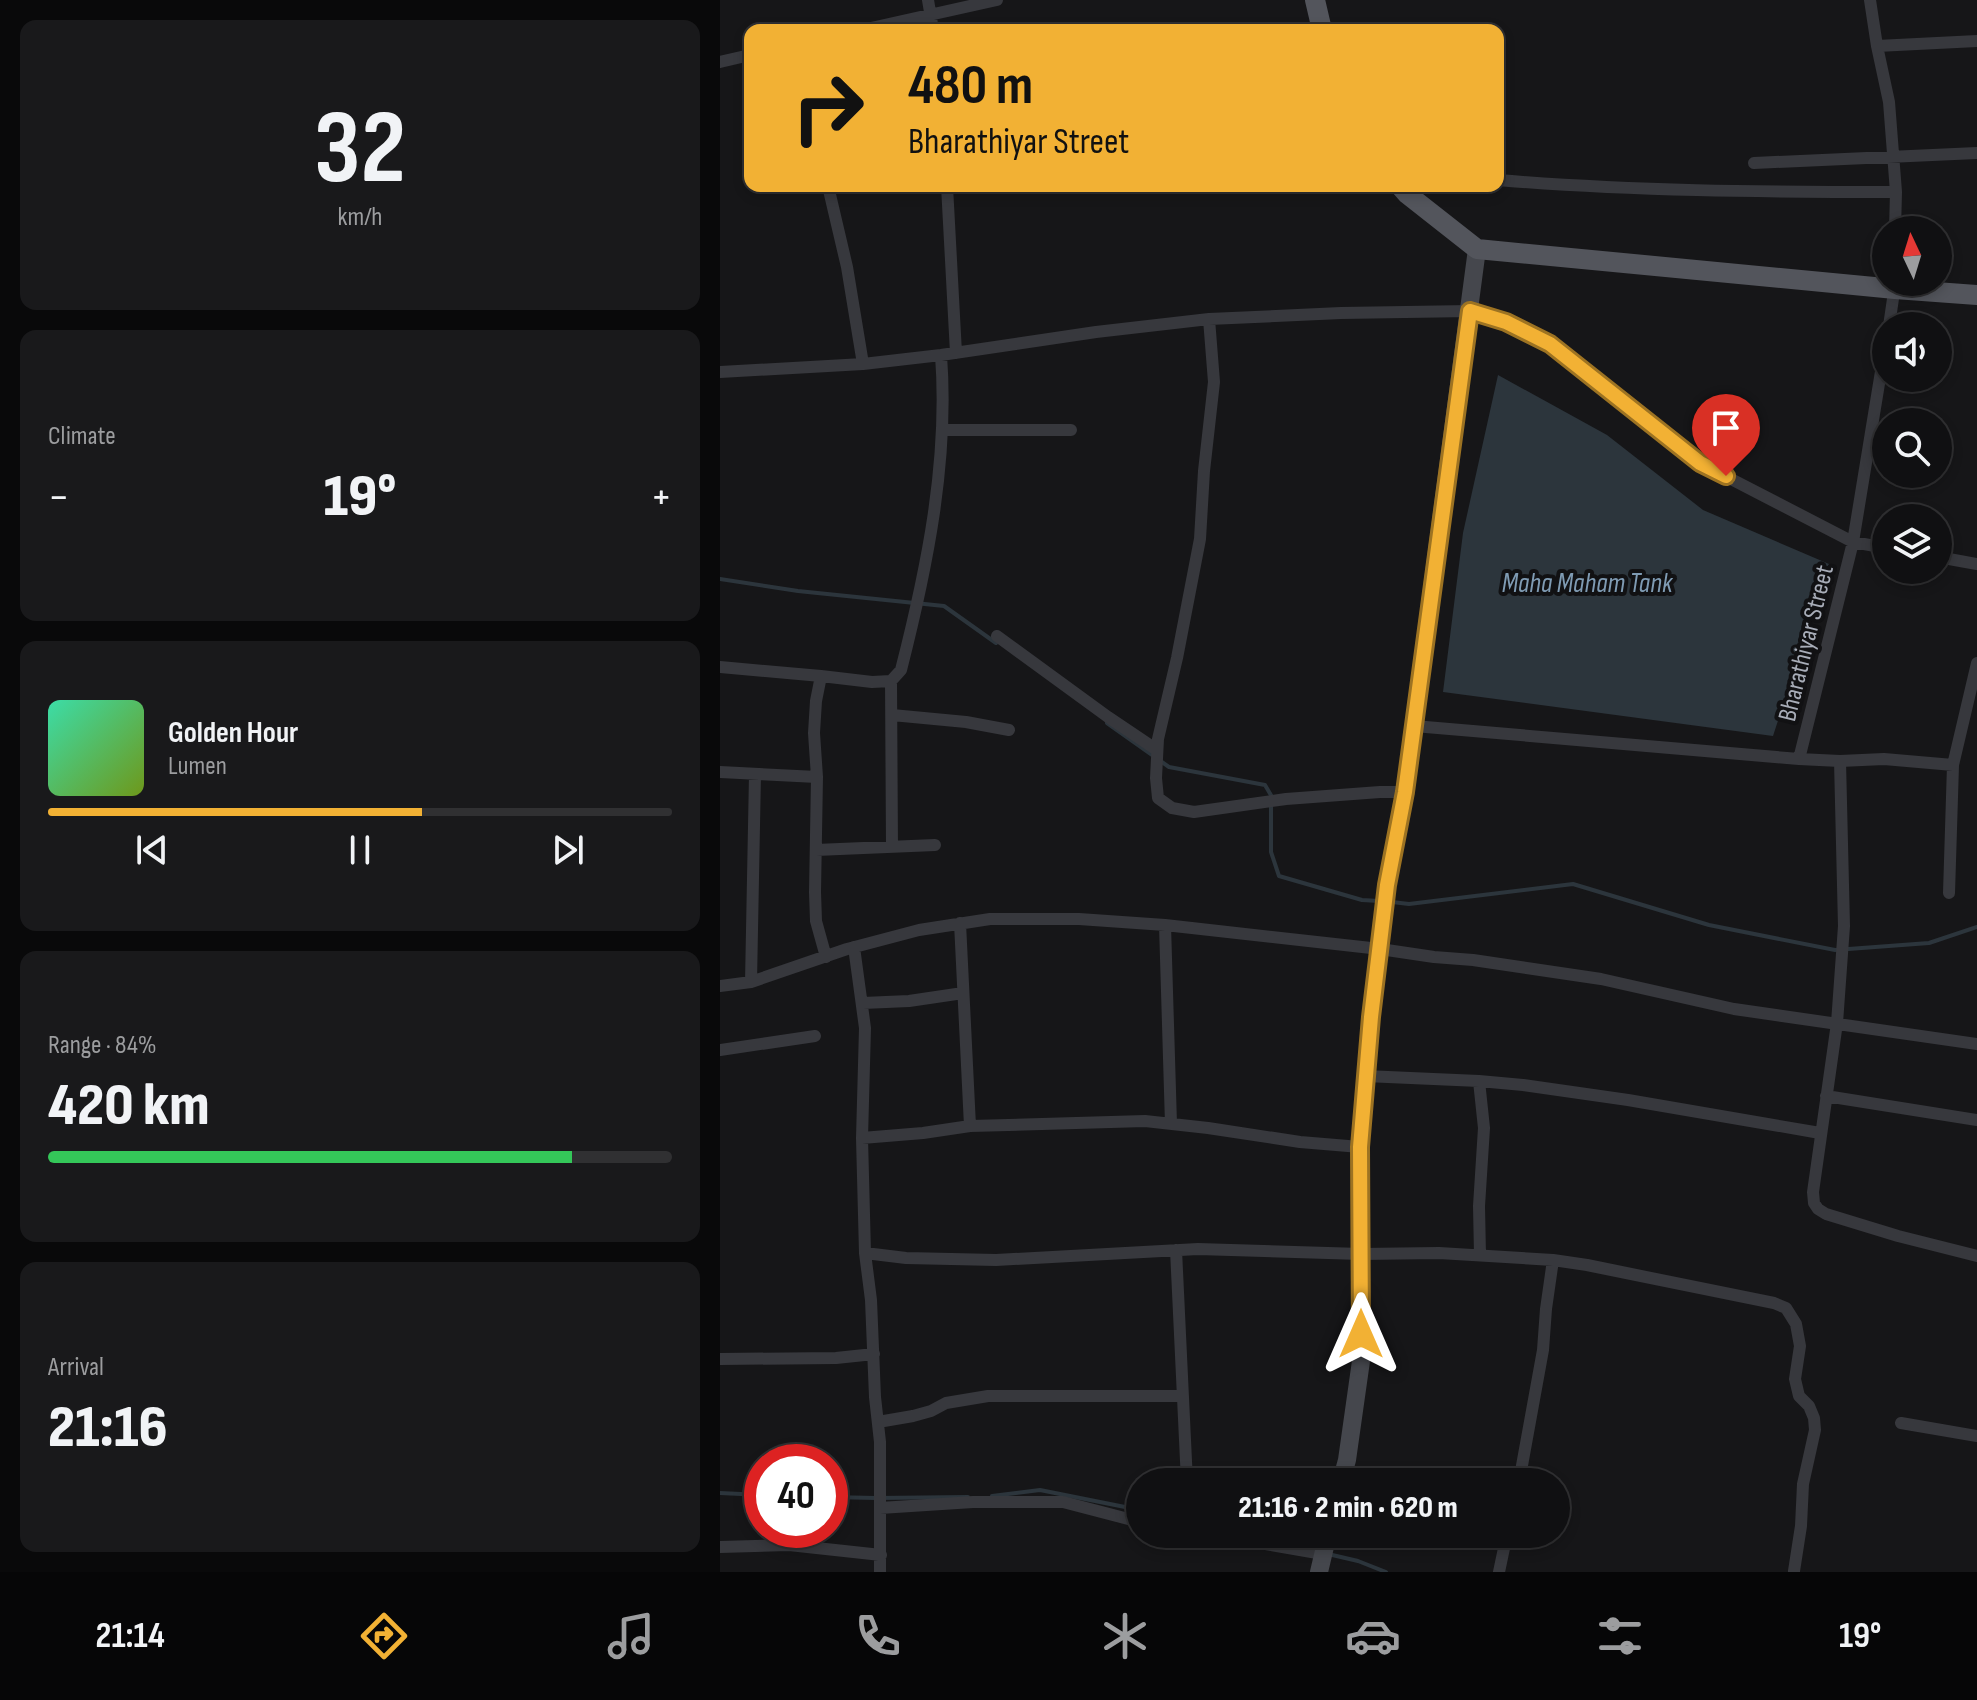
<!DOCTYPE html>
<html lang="en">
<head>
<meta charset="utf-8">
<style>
  body { margin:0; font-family:"Sofia Sans Condensed",sans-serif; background:#19191b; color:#f1f3f6; height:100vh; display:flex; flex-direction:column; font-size:30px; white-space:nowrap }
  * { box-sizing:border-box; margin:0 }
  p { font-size:26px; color:#9c9d9f }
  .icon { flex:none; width:44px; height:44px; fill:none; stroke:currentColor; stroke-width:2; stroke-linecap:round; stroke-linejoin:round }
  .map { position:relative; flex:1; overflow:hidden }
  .panel { display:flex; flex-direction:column; gap:20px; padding:20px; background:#09090a; width:720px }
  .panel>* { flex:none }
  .banner { position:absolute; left:24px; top:24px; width:760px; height:168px; border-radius:16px; box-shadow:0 4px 12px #0003,0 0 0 2px #303032; background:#f2b134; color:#111; overflow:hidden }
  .needle { width:52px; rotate:356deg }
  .buttons { position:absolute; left:1152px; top:216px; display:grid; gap:16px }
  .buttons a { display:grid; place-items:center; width:80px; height:80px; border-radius:50%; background:#101012; box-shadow:0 4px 12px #0003,0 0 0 2px #303032; font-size:40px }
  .speed { position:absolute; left:24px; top:1444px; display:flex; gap:16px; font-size:40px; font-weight:700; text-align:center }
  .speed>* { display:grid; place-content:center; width:104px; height:104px; border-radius:50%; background:#101012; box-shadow:0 4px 12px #0003,0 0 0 2px #303032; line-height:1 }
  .speed .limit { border:12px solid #d22; background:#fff; color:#111 }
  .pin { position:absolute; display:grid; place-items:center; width:68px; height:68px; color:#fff; margin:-82px -34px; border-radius:50% 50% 50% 0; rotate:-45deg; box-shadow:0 0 8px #0007 }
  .pin .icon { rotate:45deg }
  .me { position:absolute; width:88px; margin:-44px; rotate:0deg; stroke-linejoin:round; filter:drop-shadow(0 0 6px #0008) }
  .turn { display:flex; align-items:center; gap:28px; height:168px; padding:0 32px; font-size:36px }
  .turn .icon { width:104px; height:104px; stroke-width:2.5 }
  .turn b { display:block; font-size:56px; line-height:68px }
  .big { font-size:60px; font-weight:800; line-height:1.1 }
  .panel .card { flex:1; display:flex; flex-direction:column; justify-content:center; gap:12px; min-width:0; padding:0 28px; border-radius:16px; background:#19191b }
  .panel .dial { align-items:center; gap:0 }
  .dial b { font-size:104px; line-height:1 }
  .song { display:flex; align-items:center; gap:24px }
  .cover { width:96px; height:96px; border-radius:12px; background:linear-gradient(135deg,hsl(160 70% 55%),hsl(80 70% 35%)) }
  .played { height:8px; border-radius:4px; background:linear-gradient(90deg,#f2b134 60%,#303032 60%) }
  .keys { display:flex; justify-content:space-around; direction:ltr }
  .heat { display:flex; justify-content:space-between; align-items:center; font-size:44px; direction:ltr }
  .charge { height:12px; border-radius:6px; background:linear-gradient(90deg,#34c759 84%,#303032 0) }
  .trip { position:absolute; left:406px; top:1468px; width:444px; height:80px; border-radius:40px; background:#101012; box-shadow:0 4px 12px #0003,0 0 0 2px #303032; font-weight:800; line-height:80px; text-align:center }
  .menu { display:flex; height:128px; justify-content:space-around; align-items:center; background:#060607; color:#9c9d9f }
  .menu .icon { width:56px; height:56px }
  .menu .on { color:#f2b134 }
  .menu b { font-size:36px; color:#f1f3f6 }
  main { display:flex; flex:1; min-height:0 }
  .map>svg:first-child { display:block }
</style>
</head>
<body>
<main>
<section class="panel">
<div class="card dial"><b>32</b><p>km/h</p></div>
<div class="card"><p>Climate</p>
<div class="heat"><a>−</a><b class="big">19°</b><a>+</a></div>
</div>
<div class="card">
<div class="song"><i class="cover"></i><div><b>Golden Hour</b><p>Lumen</p></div></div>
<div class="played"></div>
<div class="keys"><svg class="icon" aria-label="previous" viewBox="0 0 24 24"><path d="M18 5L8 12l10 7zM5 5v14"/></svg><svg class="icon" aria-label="pause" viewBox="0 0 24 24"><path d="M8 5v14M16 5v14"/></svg><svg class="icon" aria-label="next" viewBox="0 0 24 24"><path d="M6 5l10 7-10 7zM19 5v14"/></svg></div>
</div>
<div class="card"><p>Range · 84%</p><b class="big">420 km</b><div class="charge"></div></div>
<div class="card"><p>Arrival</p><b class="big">21:16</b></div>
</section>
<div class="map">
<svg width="1257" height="1572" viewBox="0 0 1257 1572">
  <rect width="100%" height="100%" fill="#161618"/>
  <path fill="#2c353c" d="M778,375l109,60 96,75 126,54 -56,172 -330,-44 20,-159z"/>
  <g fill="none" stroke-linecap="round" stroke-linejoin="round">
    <path stroke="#2c353c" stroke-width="4" d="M0,579l78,12 146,15 52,37
      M387,723l62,44 96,18 7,12
      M551,805v47l8,24 83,24 17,1
      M672,902l17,2 164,-20 136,41 126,25 94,-7 48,-16
      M0,1493l42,2
      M272,1496l48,-6 100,20
      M110,1497l46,1 92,-1
      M608,1554l30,7 28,11"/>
    <path stroke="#37383d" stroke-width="12" d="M208,0l5,30
      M1150,0l7,46 12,56 7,90 -1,38
      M142,30l135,-30
      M1157,46l100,-5
      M0,62l30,-7
      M1034,163l223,-10
      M778,180c132,11 265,12 398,12
      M108,186l19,81 16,97
      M227,186l9,167
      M489,319l5,63 -10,89 -4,68 -23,119 -19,81 -2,39 2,20 14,10 22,4 92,-13 94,-7h25
      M1169,326l6,-41
      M0,372l143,-8 78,-9 155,-23 113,-13 132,-6 129,-2 36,11 44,22 150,119 153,79 33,6
      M222,430h129
      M1218,557l39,7
      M277,636l111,81 49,33
      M0,667l101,9
      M171,681l1,166
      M172,715l74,7 43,8
      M694,726l385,33 41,2 4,165 -7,97 -24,169 1,11 4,6 8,5 72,22 79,20
      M1079,759l54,-217 33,-201
      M1120,761l44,-2 69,6
      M0,772l97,5
      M96,850l119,-5
      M1229,893l4,-128 24,-102
      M240,923l10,203
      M445,925l6,199
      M134,947l11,81 -3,110 3,115 6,47 4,97 5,45v130
      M106,957l-10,-36 -1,-29 2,-115 -3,-44 2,-32 5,-25 51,6 19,-1 10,-11c26,-102 48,-209 40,-315
      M31,982l4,-208
      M0,986l31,-4 96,-33 72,-19 71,-11h89l86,6 215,24 54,8 39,3 128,19 133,30 243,35
      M143,1003l46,-2 54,-8
      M0,1050l95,-14
      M645,1076l114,5 44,4 105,15 192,33
      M759,1081l5,47 -5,78 1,49
      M1106,1096l151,24
      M142,1138l61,-5 47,-7 175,-5 63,7 92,14 60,5
      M456,1250l11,232
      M145,1253l41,5 90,2 202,-11 163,5 78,-1 114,7 34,5 187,38 12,5 10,16 4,22 -5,33 4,17 10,10 5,12 1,12 -12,54 -2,42 -7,45
      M0,1359l116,-1 38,-4
      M158,1422l35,-6 18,-5 15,-8 42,-7h195
      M1181,1423l76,13
      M799,1482l24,-132 3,-41 7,-49
      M160,1508l93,-6h90l77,20
      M487,1534l116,20
      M0,1547l69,-2 92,10
      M779,1572l8,-38"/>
    <path stroke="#45474d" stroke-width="18" d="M621,1482l6,-22 14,-99 -1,-214 11,-130 16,-132 18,-93 72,-543
      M599,1572l9,-38"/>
    <path stroke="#53555c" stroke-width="20" d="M595,0l7,30
      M680,186l7,8 70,55 418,40 82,6"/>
  </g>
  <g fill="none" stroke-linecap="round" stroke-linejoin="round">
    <g stroke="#9d7322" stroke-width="20">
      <path id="route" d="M641,1334l-1,-187 11,-130 16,-132 18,-93 65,-481 36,11 44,22 150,119 26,13"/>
    </g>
    <use href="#route" stroke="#f2b134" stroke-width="14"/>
  </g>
  <g text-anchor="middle" stroke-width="8" stroke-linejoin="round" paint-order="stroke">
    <g font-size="26" fill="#a8adb8" stroke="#111113">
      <text transform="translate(1085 643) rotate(-76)" y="9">Bharathiyar Street</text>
    </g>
    <g font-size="28" font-style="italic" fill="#7f9bb3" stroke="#111113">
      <text x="867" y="592">Maha Maham Tank</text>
    </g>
  </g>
</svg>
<div class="buttons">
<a><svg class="needle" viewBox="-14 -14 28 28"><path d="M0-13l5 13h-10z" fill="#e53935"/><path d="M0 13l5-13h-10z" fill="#9c9d9f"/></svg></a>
<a><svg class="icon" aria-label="sound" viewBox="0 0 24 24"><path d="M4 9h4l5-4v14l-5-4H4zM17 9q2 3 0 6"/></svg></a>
<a><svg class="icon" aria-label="search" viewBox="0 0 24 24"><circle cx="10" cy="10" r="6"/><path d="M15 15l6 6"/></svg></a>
<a><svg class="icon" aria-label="layers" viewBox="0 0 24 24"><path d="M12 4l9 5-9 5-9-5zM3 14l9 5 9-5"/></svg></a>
</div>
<div class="speed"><div class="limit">40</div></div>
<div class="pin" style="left:1006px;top:476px;background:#d93025"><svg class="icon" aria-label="arrive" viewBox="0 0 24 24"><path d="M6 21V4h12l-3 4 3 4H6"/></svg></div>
<svg class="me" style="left:641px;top:1334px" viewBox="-20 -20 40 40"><path d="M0-17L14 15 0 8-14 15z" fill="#f2b134" stroke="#fff" stroke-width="4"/></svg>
<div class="trip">21:16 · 2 min · 620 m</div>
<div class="banner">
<div class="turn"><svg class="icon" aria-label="right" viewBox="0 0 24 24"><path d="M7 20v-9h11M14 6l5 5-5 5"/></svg><div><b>480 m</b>Bharathiyar Street</div></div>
</div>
</div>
</main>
<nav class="menu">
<b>21:14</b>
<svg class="icon on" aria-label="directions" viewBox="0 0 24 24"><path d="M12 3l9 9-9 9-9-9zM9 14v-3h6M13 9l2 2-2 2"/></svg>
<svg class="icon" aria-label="music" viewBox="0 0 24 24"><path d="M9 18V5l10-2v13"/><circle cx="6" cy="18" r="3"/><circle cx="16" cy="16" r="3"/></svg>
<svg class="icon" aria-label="phone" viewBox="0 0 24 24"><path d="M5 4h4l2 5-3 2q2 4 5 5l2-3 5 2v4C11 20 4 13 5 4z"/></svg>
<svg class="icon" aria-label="climate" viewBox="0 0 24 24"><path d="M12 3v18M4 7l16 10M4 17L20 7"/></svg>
<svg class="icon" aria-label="car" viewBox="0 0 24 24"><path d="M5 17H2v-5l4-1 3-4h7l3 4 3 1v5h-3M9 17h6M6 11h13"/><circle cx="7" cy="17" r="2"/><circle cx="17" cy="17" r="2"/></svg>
<svg class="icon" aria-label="filters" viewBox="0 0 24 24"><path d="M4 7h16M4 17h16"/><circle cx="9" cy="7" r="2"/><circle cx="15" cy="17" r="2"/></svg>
<b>19°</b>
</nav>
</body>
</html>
